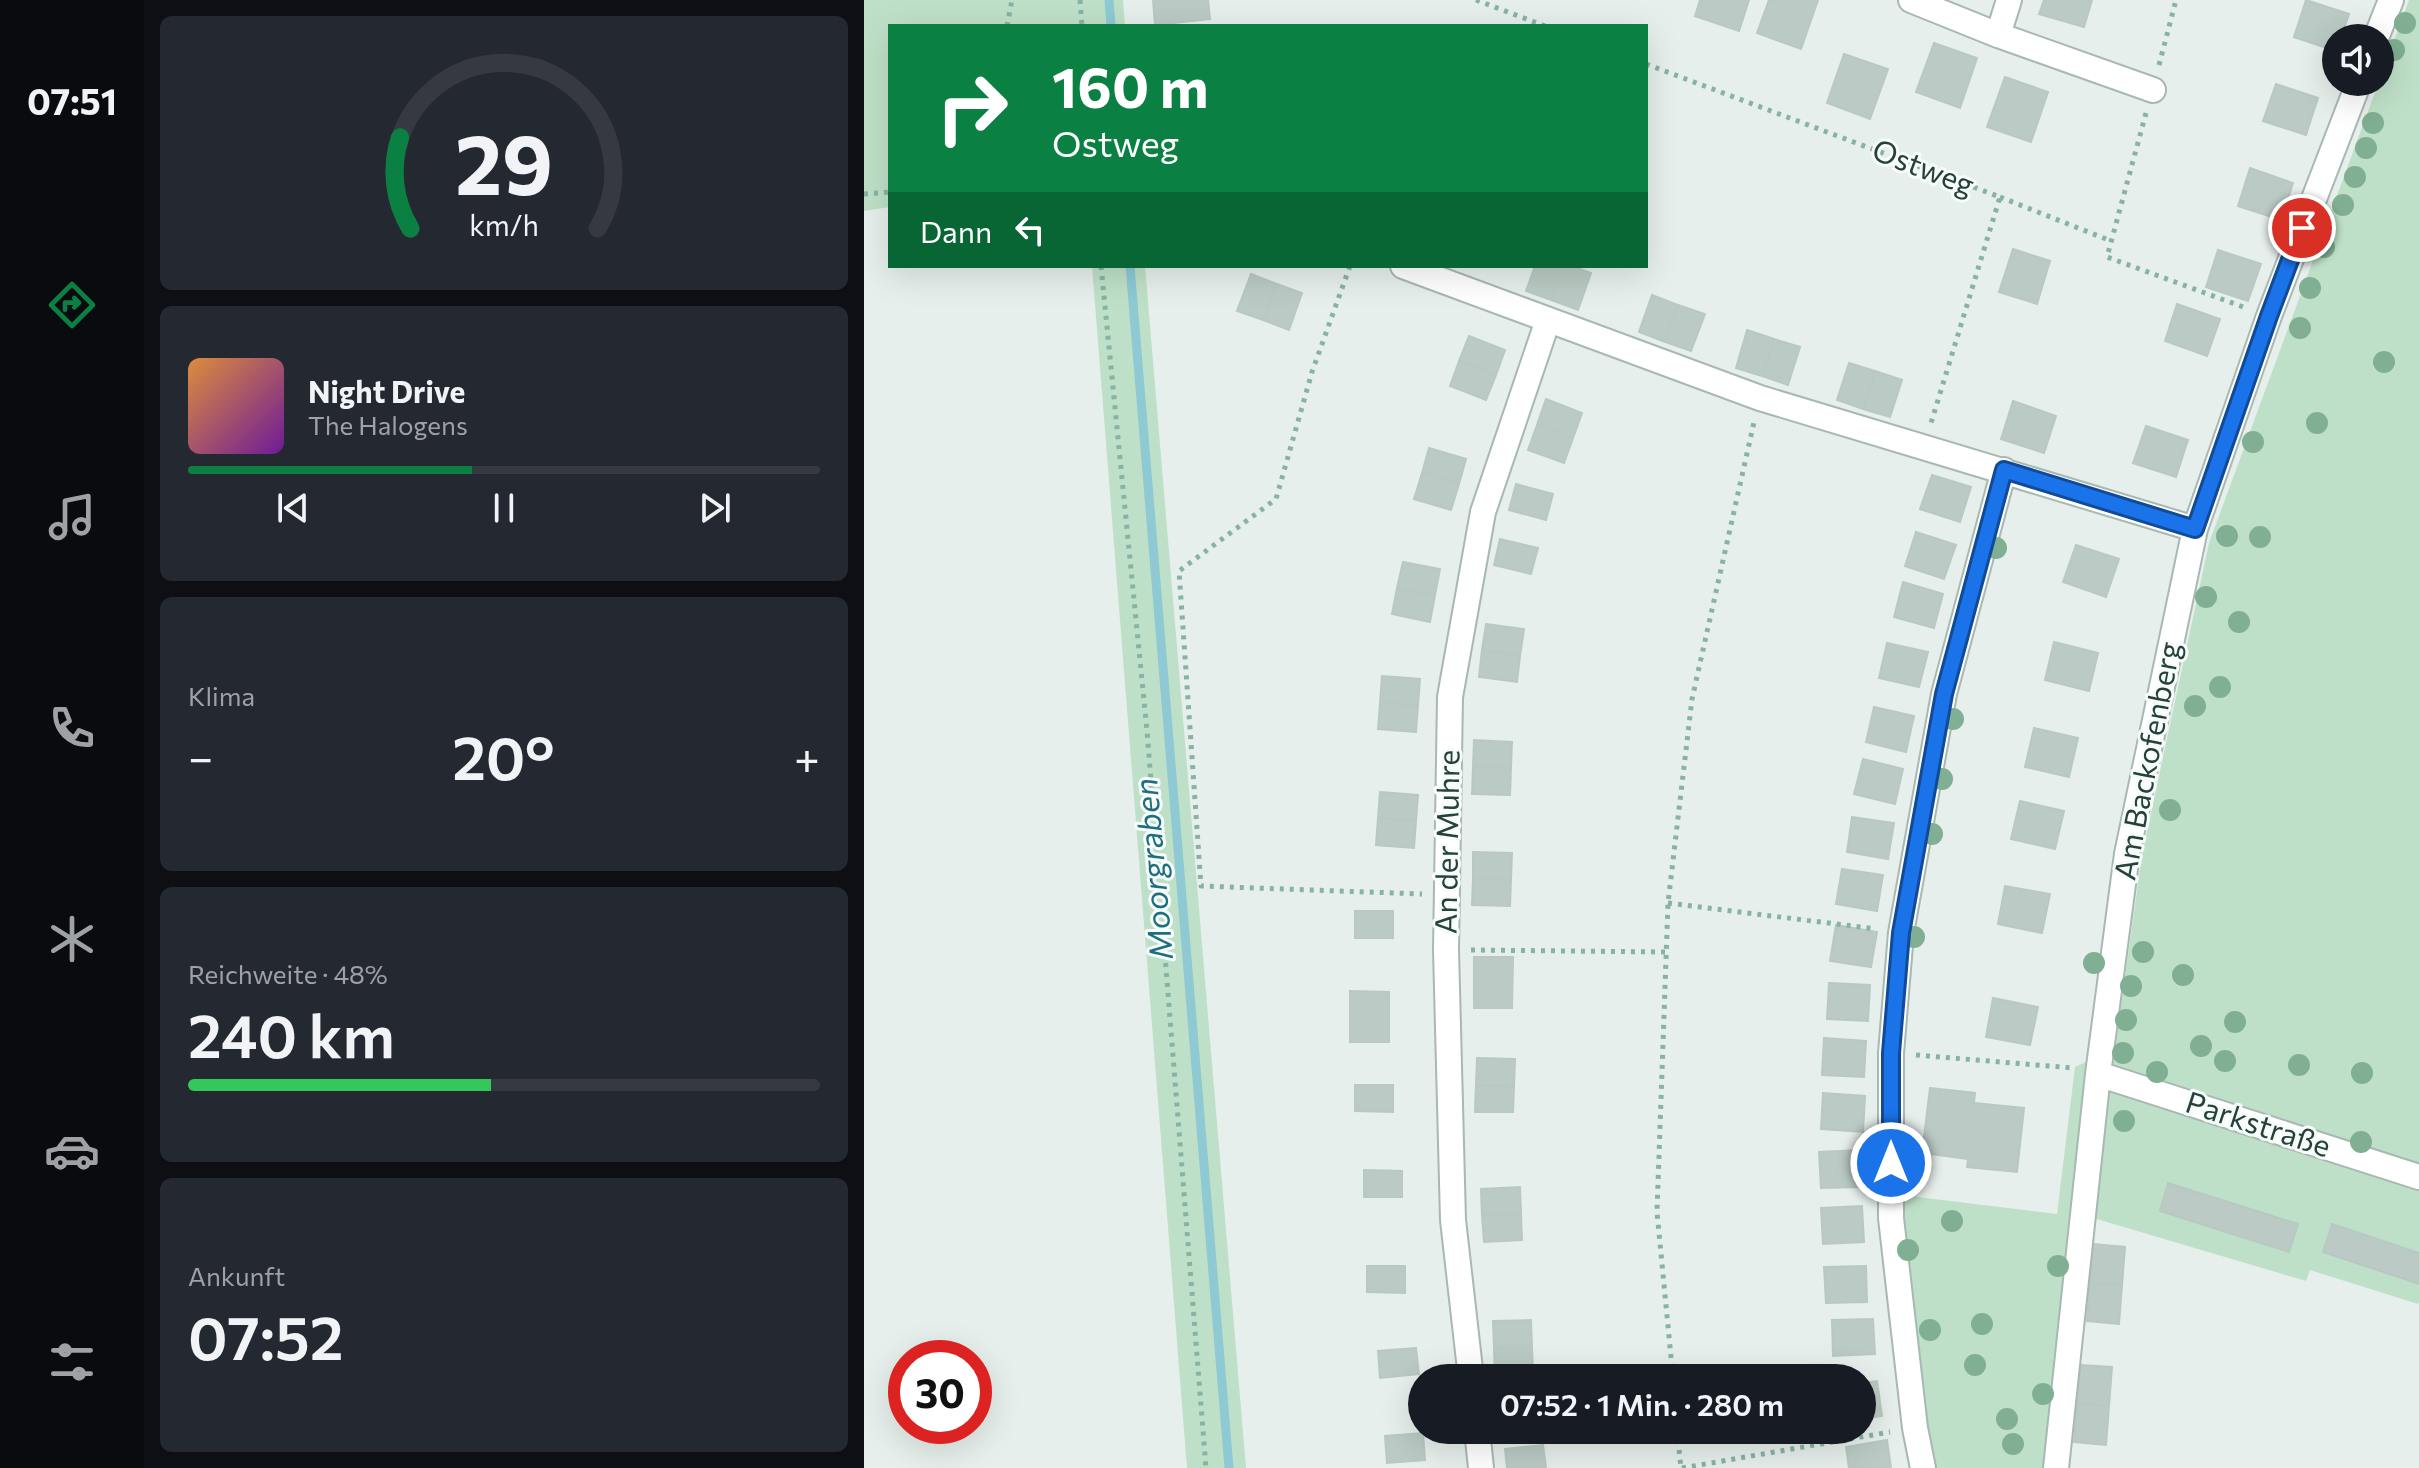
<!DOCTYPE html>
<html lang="de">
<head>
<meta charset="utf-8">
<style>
  body { margin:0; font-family:Commissioner,sans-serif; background:#242831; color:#f1f3f6; height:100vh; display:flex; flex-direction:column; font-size:30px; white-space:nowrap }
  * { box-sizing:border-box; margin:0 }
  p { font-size:26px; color:#9ea1a6 }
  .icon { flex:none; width:44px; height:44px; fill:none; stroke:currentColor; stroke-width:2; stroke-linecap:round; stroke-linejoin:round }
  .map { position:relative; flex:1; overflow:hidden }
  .details { display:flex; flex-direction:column; gap:16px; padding:16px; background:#0d0f14; width:720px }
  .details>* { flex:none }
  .hud { position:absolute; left:24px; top:24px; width:760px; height:244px; border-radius:0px; box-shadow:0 8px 32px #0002; background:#0b8043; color:#fff; overflow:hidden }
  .controls { position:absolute; left:1458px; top:24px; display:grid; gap:16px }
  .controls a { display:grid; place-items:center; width:72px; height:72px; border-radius:50%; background:#171b24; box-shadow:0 8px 32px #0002; font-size:40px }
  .speed { position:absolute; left:24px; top:1340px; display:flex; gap:16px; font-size:40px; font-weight:700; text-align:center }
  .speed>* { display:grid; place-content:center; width:104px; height:104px; border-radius:50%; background:#171b24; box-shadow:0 8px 32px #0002; line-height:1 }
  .speed .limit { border:12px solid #d22; background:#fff; color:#111 }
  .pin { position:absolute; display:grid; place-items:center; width:68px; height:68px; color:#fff; margin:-34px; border:4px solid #fff; border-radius:50%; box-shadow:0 2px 8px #0007 }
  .me { position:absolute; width:88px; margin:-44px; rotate:0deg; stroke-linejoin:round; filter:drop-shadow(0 0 6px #0008) }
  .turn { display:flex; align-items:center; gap:28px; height:168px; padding:0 32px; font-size:36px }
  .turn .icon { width:104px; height:104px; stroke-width:2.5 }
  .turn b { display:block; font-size:56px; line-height:68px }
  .then { display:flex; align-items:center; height:76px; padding:0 32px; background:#0003; gap:16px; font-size:30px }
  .big { font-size:60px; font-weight:600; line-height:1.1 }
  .details .card { flex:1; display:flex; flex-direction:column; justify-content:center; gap:12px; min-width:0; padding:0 28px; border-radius:12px; background:#242831 }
  .details .dial { align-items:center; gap:0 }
  .dial svg { height:208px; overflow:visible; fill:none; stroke:#363941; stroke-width:7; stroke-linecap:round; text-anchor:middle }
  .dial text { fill:#f1f3f6; stroke:none }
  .song { display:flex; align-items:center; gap:24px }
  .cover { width:96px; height:96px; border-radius:12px; background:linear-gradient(135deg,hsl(30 70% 55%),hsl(280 70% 35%)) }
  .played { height:8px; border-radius:4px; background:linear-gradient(90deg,#0b8043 45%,#363941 45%) }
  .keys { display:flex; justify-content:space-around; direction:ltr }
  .heat { display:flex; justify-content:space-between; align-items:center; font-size:44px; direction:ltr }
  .charge { height:12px; border-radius:6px; background:linear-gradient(90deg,#34c759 48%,#363941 0) }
  .trip { position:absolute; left:544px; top:1364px; width:468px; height:80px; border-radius:40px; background:#171b24; box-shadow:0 8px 32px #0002; font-weight:600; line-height:80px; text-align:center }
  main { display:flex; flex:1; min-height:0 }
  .dock { display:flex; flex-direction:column; width:144px; justify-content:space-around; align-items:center; background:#090b0e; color:#9ea1a6 }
  .dock .icon { width:56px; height:56px }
  .dock .current { color:#0b8043 }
  .dock b { font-size:36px; color:#f1f3f6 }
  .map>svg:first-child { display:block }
</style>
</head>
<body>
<main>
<nav class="dock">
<b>07:51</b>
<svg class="icon current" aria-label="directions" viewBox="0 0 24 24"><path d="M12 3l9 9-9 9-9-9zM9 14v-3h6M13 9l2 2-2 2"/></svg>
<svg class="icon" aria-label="music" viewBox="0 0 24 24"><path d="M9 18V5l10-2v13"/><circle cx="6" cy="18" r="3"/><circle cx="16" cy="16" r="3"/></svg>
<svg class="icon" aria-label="phone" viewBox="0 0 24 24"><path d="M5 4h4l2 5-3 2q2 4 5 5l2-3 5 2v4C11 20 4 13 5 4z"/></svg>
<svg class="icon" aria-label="climate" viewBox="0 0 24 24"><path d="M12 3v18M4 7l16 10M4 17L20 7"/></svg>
<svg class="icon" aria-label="car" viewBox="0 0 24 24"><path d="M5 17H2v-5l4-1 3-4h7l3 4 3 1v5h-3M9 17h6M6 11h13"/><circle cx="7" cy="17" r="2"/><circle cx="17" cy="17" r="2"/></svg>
<svg class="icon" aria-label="filters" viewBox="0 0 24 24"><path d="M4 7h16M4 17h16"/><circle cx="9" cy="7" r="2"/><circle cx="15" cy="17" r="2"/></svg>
</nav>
<section class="details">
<div class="card dial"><svg viewBox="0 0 100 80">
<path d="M14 69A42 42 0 1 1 86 69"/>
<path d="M14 69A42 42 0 0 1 10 34" stroke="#0b8043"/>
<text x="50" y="56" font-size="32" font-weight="700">29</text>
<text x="50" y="72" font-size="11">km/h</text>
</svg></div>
<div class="card">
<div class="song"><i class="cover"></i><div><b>Night Drive</b><p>The Halogens</p></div></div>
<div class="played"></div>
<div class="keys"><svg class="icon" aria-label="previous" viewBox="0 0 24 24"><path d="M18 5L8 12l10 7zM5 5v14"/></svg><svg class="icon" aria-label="pause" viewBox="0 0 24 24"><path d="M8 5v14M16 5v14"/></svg><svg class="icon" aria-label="next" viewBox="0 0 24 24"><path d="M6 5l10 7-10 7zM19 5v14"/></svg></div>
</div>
<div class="card"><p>Klima</p>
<div class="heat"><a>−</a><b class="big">20°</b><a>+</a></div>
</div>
<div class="card"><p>Reichweite · 48%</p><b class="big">240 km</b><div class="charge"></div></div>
<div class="card"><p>Ankunft</p><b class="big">07:52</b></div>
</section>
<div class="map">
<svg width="1555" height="1468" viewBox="0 0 1555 1468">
  <rect width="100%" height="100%" fill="#e6efeb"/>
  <path fill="#bfe0c8" d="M0,0h259l2,26h-235v181l-26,4z
    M1545,0h10v1301l-1,3 -108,-34 -4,11 -216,-64 -24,251h-157l-6,-32 -26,-244 180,22 18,-147 40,-18 27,-194 67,-312z
    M228,266h53l101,1202h-59z"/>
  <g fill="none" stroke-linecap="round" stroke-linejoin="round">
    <path stroke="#8ec9d4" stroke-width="9" d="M245,0l2,26
      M266,266l99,1202"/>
  </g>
  <path fill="#bbcac4" stroke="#b8c9c2" stroke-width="2" d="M289,0h55l2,19 -55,6z
    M836,0h49l-10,31 -44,-15z
    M905,0h49l-17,49 -44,-16z
    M1180,0h48l-8,27 -45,-13z
    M1442,0l43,14 -8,24h-5v13l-42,-14z
    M1070,43l43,15 -17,50 -44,-16z
    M980,54l44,15 -18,50 -43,-16z
    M1141,77l43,15 -17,50 -44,-15z
    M1412,84l42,14 -12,37 -43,-14z
    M1386,168l43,15 -12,37 -43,-14z
    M1149,249l37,12 -13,43 -38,-12z
    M1354,250l43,14 -13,37 -42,-14z
    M671,266h29l-13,34 -25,-9z
    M700,266h8l19,7 -13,37 -27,-10z
    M387,274l26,10 -14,36 -26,-9z
    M413,284l25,9 -13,37 -26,-10z
    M788,295l26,10 -13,37 -26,-10z
    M1313,304l43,15 -13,37 -42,-15z
    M814,305l27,9 -14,37 -26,-9z
    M883,330l27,9 -12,37 -26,-8z
    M605,336l36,14 -9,25 -37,-14z
    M910,339l26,8 -12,38 -26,-9z
    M595,361l37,14 -10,25 -36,-14z
    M985,363l26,8 -12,38 -26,-9z
    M1011,371l27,9 -12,37 -27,-8z
    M682,399l36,14 -9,25 -36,-13z
    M1149,401l43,15 -12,37 -43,-14z
    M673,425l36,13 -9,25 -36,-13z
    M1282,426l42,14 -12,37 -43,-14z
    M565,448l37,11 -7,25 -37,-11z
    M558,473l37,11 -8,26 -37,-11z
    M1068,475l39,12 -11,35 -40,-13z
    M652,484l37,10 -7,26 -37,-10z
    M1052,532l40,13 -12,34 -39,-13z
    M636,539l38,9 -7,26 -37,-9z
    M1212,545l43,14 -13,38 -43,-15z
    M539,562l37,7 -5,26 -38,-7z
    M1039,582l40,12 -9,34 -40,-11z
    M533,588l38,7 -5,27 -38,-8z
    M622,624l38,5 -4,27 -38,-6z
    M1190,642l44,11 -9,38 -44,-11z
    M1023,643l41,9 -9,35 -40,-9z
    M618,650l38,6 -3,26 -38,-5z
    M518,676l38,3 -2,26 -38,-2z
    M516,703l38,2 -2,27 -38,-3z
    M1010,707l40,9 -8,36 -40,-10z
    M1170,728l44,10 -9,39 -44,-10z
    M610,740l38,2 -1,26 -38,-1z
    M999,759l40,10 -8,35 -41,-10z
    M609,767l38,1 -1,27 -38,-1z
    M516,792l38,3 -2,26 -38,-3z
    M1156,801l44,10 -9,38 -44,-10z
    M988,817l42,6 -6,36 -41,-7z
    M514,818l38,3 -2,27 -38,-3z
    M609,852l39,1 -1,27 -38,-2z
    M978,869l41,6 -6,36 -41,-7z
    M609,878l38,2 -1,26 -38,-1z
    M1141,886l45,8 -8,39 -44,-9z
    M491,911h38v27h-38z
    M972,925l41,7 -6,35 -41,-6z
    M610,957h39l-1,51h-38z
    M965,983l41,2 -2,36 -41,-2z
    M486,991l39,1v50h-39z
    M1129,998l45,9 -8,38 -44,-8z
    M960,1038l42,3 -2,36 -42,-2z
    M613,1058l38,1 -1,27 -38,-1z
    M491,1085h38v27l-38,-1z
    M612,1085l38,1 -1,26h-38z
    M1066,1088l45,5 -1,10 50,5 -7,64 -50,-5 1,-8 -46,-6z
    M959,1093l42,3 -2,36 -42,-3z
    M996,1150l2,37 -41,1 -2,-36z
    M500,1170l38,1v26h-38z
    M1304,1183l130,41 -9,28 -129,-41z
    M656,1187l1,27 -39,1 -1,-26z
    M998,1206l2,36 -41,2 -2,-36z
    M657,1214l1,26 -38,2 -2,-27z
    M1468,1224l87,29v31l-96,-32z
    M1229,1244l32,3 -3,38 -32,-2z
    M503,1266h38v27l-38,-1z
    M1002,1266l1,36 -41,1 -2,-36z
    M1226,1283l32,2 -3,39 -32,-3z
    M1009,1319l2,35 -42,2 -1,-36z
    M667,1320l1,27 -38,1 -1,-27z
    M668,1347l1,26 -38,2 -1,-27z
    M552,1348l3,26 -39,4 -2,-27z
    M1216,1365l32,2 -3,39 -32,-3z
    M1013,1381l5,35 -20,3v-36z
    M1213,1403l32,3 -3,39 -32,-3z
    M559,1433l2,27 -38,3 -2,-27z
    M1023,1440l4,28h-42l-3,-21z
    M679,1445l3,23h-39l-2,-19z"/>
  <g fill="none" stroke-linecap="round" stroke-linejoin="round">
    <g stroke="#a8b8b2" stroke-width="28">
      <path id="minor" d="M1047,0l87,35 11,-35
        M1134,35l155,55
        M1512,38l15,-38
        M539,266l357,132 435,131
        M1234,1074l321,103
        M607,1378l-18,-158 -7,-270 4,-253 33,-185 65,-192
        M613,1430l4,38
        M1059,1468l-8,-40 -24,-210v-165l10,-120 43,-239 60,-224
        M1192,1468l42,-394 29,-220 68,-325 74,-213 90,-234"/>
    </g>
    <path stroke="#86b3a5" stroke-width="5" stroke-dasharray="4 6" stroke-linecap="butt" d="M216,0l2,26
      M612,0l69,26
      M143,26l5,-26
      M782,64l354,133 -69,226
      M1295,65l17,-65
      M1282,113l-39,144 139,51
      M0,194l26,-2
      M1136,197l111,44
      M237,266l46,465 59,737
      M486,266l-38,106 -36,127 -97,72 22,315 221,8
      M804,903l208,26
      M607,950l194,2
      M1052,1055l157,13
      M809,1378l-16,-166 11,-309 24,-204 62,-277
      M813,1430l4,38
      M818,1468l208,-36"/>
    <use href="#minor" stroke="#fff" stroke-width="24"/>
  </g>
  <g fill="#80af93">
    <circle cx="1541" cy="23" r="11"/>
    <circle cx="1530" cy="50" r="11"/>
    <circle cx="1509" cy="123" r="11"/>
    <circle cx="1502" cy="148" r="11"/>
    <circle cx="1491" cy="177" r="11"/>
    <circle cx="1479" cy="205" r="11"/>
    <circle cx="1460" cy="247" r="11"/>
    <circle cx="1446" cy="288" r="11"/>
    <circle cx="1436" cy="328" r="11"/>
    <circle cx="1520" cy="362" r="11"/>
    <circle cx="1453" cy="423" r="11"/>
    <circle cx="1389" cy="442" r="11"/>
    <circle cx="1363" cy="536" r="11"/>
    <circle cx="1396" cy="537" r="11"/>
    <circle cx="1132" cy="548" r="11"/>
    <circle cx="1342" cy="597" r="11"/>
    <circle cx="1375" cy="622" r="11"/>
    <circle cx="1356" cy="687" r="11"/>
    <circle cx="1331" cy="706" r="11"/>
    <circle cx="1089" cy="719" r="11"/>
    <circle cx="1078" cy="779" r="11"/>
    <circle cx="1306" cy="810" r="11"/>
    <circle cx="1068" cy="834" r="11"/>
    <circle cx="1050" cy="937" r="11"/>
    <circle cx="1279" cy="952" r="11"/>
    <circle cx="1230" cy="963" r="11"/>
    <circle cx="1319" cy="975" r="11"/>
    <circle cx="1267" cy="986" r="11"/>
    <circle cx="1262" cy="1020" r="11"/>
    <circle cx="1371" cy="1022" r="11"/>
    <circle cx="1337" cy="1046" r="11"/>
    <circle cx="1259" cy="1053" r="11"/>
    <circle cx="1361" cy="1061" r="11"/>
    <circle cx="1435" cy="1065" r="11"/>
    <circle cx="1293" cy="1072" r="11"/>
    <circle cx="1498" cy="1073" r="11"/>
    <circle cx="1260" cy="1121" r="11"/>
    <circle cx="1497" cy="1142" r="11"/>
    <circle cx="1088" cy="1221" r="11"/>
    <circle cx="1044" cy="1250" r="11"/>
    <circle cx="1194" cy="1266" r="11"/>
    <circle cx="1118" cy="1324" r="11"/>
    <circle cx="1066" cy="1330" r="11"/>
    <circle cx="1111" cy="1365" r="11"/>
    <circle cx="1179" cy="1394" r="11"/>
    <circle cx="1143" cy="1419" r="11"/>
    <circle cx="1149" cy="1444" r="11"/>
  </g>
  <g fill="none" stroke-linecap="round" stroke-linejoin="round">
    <g stroke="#114b97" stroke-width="20">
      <path id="route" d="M1027,1163v-110l10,-120 43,-239 60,-224 191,59 74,-213 33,-88"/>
    </g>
    <use href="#route" stroke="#1a73e8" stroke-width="14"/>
  </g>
  <g text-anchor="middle" stroke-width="6" stroke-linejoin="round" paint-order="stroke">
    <g font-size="30" fill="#24423a" stroke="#f7fbf9">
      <text transform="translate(1059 168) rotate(21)" y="10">Ostweg</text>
      <text transform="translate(1284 761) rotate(-79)" y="10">Am Backofenberg</text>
      <text transform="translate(584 842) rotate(-89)" y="10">An der Muhre</text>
      <text transform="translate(1394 1125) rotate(18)" y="10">Parkstraße</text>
    </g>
    <g font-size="32" font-style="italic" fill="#1c6f80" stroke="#f7fbf9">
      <text transform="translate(290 869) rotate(-95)" y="11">Moorgraben</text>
    </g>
  </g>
</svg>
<div class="controls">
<a><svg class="icon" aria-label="sound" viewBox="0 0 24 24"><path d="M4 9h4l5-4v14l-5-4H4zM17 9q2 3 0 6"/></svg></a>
</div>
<div class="speed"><div class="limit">30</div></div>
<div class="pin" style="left:1438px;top:228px;background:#d93025"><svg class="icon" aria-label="arrive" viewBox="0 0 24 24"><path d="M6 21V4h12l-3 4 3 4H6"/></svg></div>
<svg class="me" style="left:1027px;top:1163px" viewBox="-20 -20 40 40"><circle r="17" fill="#1a73e8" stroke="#fff" stroke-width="3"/><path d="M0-11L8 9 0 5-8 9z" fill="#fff"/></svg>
<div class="trip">07:52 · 1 Min. · 280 m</div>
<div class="hud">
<div class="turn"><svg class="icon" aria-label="right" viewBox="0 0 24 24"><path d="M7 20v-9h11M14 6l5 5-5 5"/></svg><div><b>160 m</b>Ostweg</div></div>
<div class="then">Dann<svg class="icon" aria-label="left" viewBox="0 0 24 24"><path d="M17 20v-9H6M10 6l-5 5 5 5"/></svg></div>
</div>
</div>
</main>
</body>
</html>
